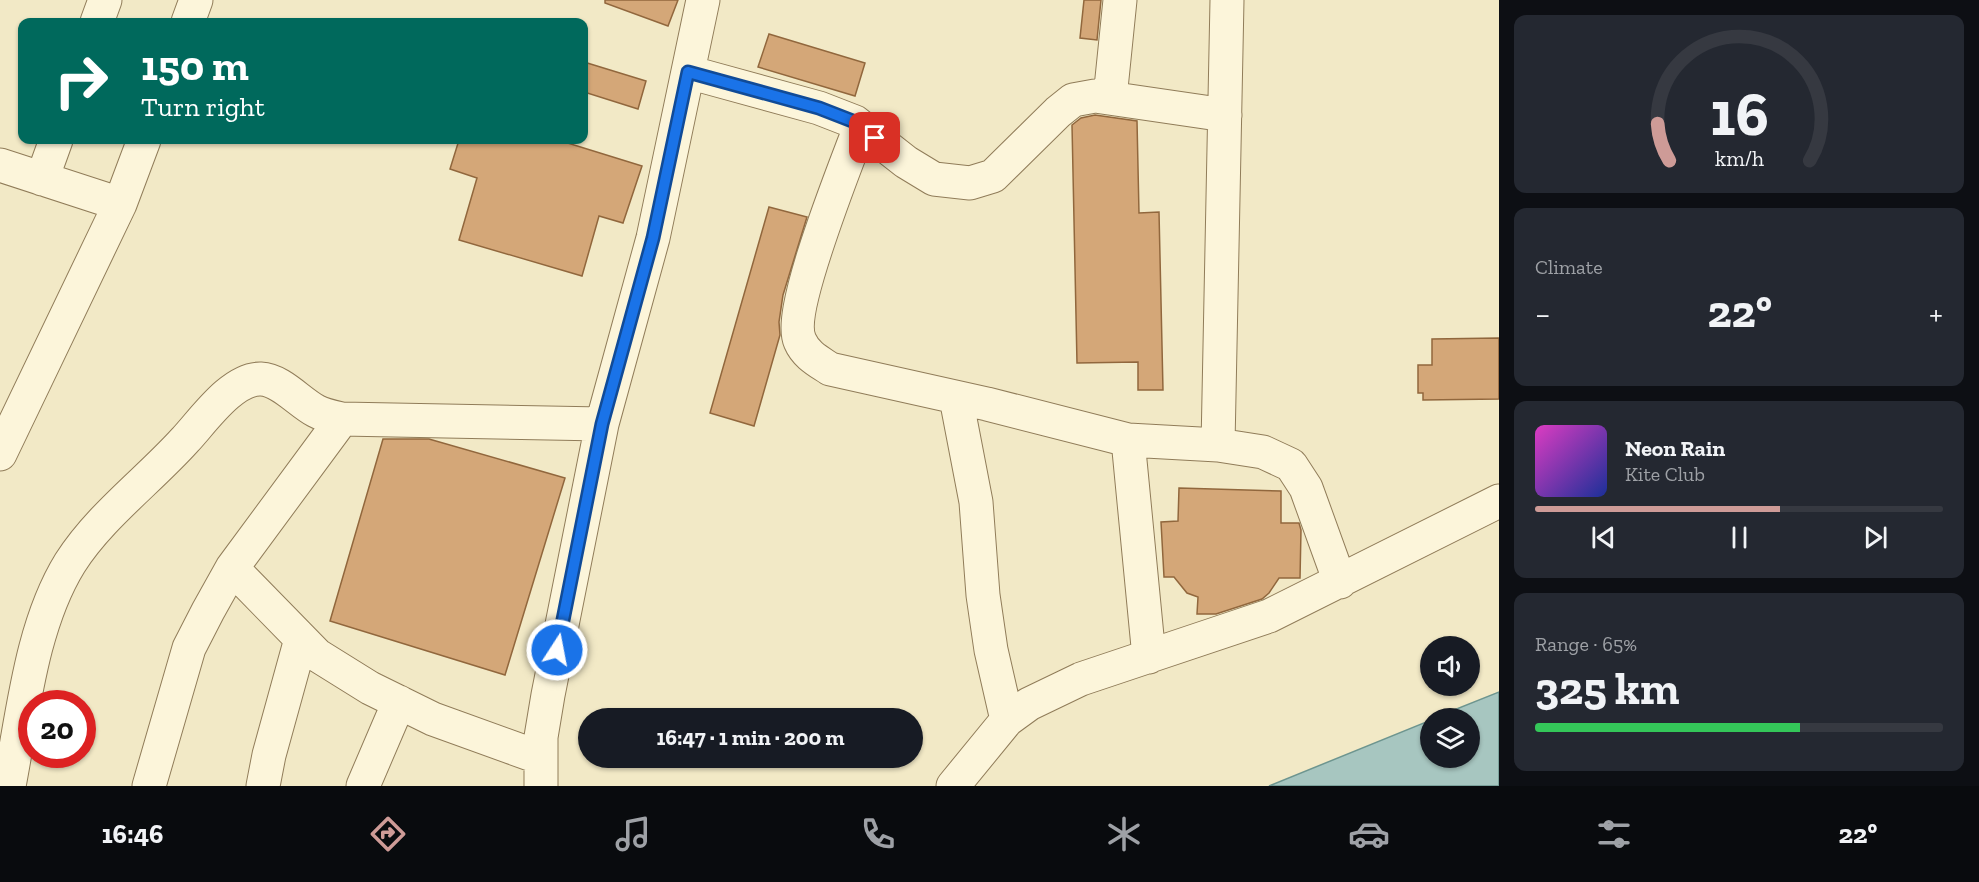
<!DOCTYPE html>
<html lang="en">
<head>
<meta charset="utf-8">
<style>
  body { margin:0; font-family:"Zilla Slab",serif; background:#242831; color:#f1f3f6; height:100vh; display:flex; flex-direction:column; font-size:22px; white-space:nowrap }
  * { box-sizing:border-box; margin:0 }
  p { font-size:20px; color:#9ea1a6 }
  .icon { flex:none; width:33px; height:33px; fill:none; stroke:currentColor; stroke-width:2; stroke-linecap:round; stroke-linejoin:round }
  .map { position:relative; flex:1; overflow:hidden }
  .side { display:flex; flex-direction:column; gap:15px; padding:15px; background:#0d0f14; width:480px }
  .side>* { flex:none }
  .hud { position:absolute; left:18px; top:18px; width:570px; height:126px; border-radius:12px; box-shadow:0 2px 4px #0004; background:#00695c; color:#fff; overflow:hidden }
  .fabs { position:absolute; left:1420px; top:636px; display:grid; gap:12px }
  .fabs a { display:grid; place-items:center; width:60px; height:60px; border-radius:50%; background:#171b24; box-shadow:0 2px 4px #0004; font-size:30px }
  .speed { position:absolute; left:18px; top:690px; display:flex; gap:12px; font-size:30px; font-weight:700; text-align:center }
  .speed>* { display:grid; place-content:center; width:78px; height:78px; border-radius:50%; background:#171b24; box-shadow:0 2px 4px #0004; line-height:1 }
  .speed .limit { border:9px solid #d22; background:#fff; color:#111 }
  .pin { position:absolute; display:grid; place-items:center; width:51px; height:51px; color:#fff; margin:-26px; border-radius:12px; box-shadow:0 3px 9px #0006 }
  .me { position:absolute; width:66px; margin:-33px; rotate:11deg; stroke-linejoin:round; filter:drop-shadow(0 0 4px #0008) }
  .turn { display:flex; align-items:center; gap:21px; height:126px; padding:0 24px; font-size:27px }
  .turn .icon { width:78px; height:78px; stroke-width:2.5 }
  .turn b { display:block; font-size:42px; line-height:51px }
  .big { font-size:45px; font-weight:700; line-height:1.1 }
  .side .widget { flex:1; display:flex; flex-direction:column; justify-content:center; gap:9px; min-width:0; padding:0 21px; border-radius:12px; background:#242831 }
  .side .dial { align-items:center; gap:0 }
  .dial svg { height:156px; overflow:visible; fill:none; stroke:#363941; stroke-width:7; stroke-linecap:round; text-anchor:middle }
  .dial text { fill:#f1f3f6; stroke:none }
  .song { display:flex; align-items:center; gap:18px }
  .cover { width:72px; height:72px; border-radius:9px; background:linear-gradient(135deg,hsl(310 70% 55%),hsl(230 70% 35%)) }
  .played { height:6px; border-radius:3px; background:linear-gradient(90deg,#ce9b97 60%,#363941 60%) }
  .keys { display:flex; justify-content:space-around; direction:ltr }
  .heat { display:flex; justify-content:space-between; align-items:center; font-size:33px; direction:ltr }
  .charge { height:9px; border-radius:4px; background:linear-gradient(90deg,#34c759 65%,#363941 0) }
  .trip { position:absolute; left:578px; top:708px; width:345px; height:60px; border-radius:30px; background:#171b24; box-shadow:0 2px 4px #0004; font-weight:700; line-height:60px; text-align:center }
  .menu { display:flex; height:96px; justify-content:space-around; align-items:center; background:#090b0e; color:#9ea1a6 }
  .menu .icon { width:42px; height:42px }
  .menu .current { color:#ce9b97 }
  .menu b { font-size:27px; color:#f1f3f6 }
  main { display:flex; flex:1; min-height:0 }
  .map>svg:first-child { display:block }
</style>
</head>
<body>
<main>
<div class="map">
<svg width="1499" height="786" viewBox="0 0 1499 786">
  <rect width="100%" height="100%" fill="#f2e9c6"/>
  <path fill="#a7c6c0" stroke="#6d958f" stroke-width="1.5" d="M1499,692v94h-230l162,-66v38h39v-40h-36z"/>
  <path fill="#d4a778" stroke="#91673d" stroke-width="1.5" d="M605,0h73l-10,26 -63,-23z
    M1084,0h17l-4,40 -17,-2z
    M769,34l96,29 -10,33 -97,-29z
    M584,62l62,19 -8,28 -54,-17z
    M1095,115l42,6 2,92 20,-1 4,178h-25v-28l-61,1 -5,-238 9,-7z
    M459,140h99l84,26 -19,57 -24,-7 -17,60 -123,-36 18,-62 -27,-9z
    M769,207l38,10 -24,78 -4,27 1,13 -26,91 -44,-13z
    M1499,338v61l-76,1v-7h-5v-28h14v-26z
    M383,439h46l136,39 -60,197 -175,-54z
    M1179,488l102,3v32h18l2,7 -1,48h-21l-10,15 -7,6 -46,15h-19l1,-17 -11,-4 -13,-16h-10l-3,-55 17,-1z"/>
  <g fill="none" stroke-linecap="round" stroke-linejoin="round">
    <g stroke="#907c59" stroke-width="35">
      <path id="minor" d="M97,22l8,-22
        M188,22l8,-22
        M688,72l131,36 36,14 51,40 28,17 36,4 23,-7 65,-64 15,-12 22,-4 130,19
        M1110,98l10,-98
        M860,127c-13,36 -74,184 -60,214 6,14 18,20 30,28l157,35 141,36 90,5 45,7 28,13 15,23 34,94
        M0,165l120,39
        M42,179l14,-39
        M956,398l20,104 7,93 8,55 16,70
        M1128,440l21,217
        M1218,445l9,-445
        M0,454l120,-250 24,-64
        M232,568l85,87 53,33 63,31 108,39
        M9,786c14,-72 22,-160 61,-223 30,-47 78,-82 115,-123 18,-19 47,-62 76,-61 20,1 38,23 55,32 7,4 17,6 26,8l260,5
        M149,786l40,-138 19,-37 24,-43 110,-149
        M263,786l6,-31 32,-116
        M363,786l36,-84
        M541,786v-49l7,-42 54,-271 51,-186 50,-238
        M953,786l54,-66 22,-16 52,-25 188,-63 230,-115"/>
    </g>
    <use href="#minor" stroke="#fcf5da" stroke-width="33"/>
  </g>
  <g fill="none" stroke-linecap="round" stroke-linejoin="round">
    <g stroke="#114b97" stroke-width="15">
      <path id="route" d="M557,650l45,-226 51,-186 35,-166 131,36 36,14 20,16"/>
    </g>
    <use href="#route" stroke="#1a73e8" stroke-width="10"/>
  </g>
</svg>
<div class="fabs">
<a><svg class="icon" aria-label="sound" viewBox="0 0 24 24"><path d="M4 9h4l5-4v14l-5-4H4zM17 9q2 3 0 6"/></svg></a>
<a><svg class="icon" aria-label="layers" viewBox="0 0 24 24"><path d="M12 4l9 5-9 5-9-5zM3 14l9 5 9-5"/></svg></a>
</div>
<div class="speed"><div class="limit">20</div></div>
<div class="pin" style="left:875px;top:138px;background:#d93025"><svg class="icon" aria-label="arrive" viewBox="0 0 24 24"><path d="M6 21V4h12l-3 4 3 4H6"/></svg></div>
<svg class="me" style="left:557px;top:650px" viewBox="-20 -20 40 40"><circle r="17" fill="#1a73e8" stroke="#fff" stroke-width="3"/><path d="M0-11L8 9 0 5-8 9z" fill="#fff"/></svg>
<div class="trip">16:47 · 1 min · 200 m</div>
<div class="hud">
<div class="turn"><svg class="icon" aria-label="right" viewBox="0 0 24 24"><path d="M7 20v-9h11M14 6l5 5-5 5"/></svg><div><b>150 m</b>Turn right</div></div>
</div>
</div>
<section class="side">
<div class="widget dial"><svg viewBox="0 0 100 80">
<path d="M14 69A42 42 0 1 1 86 69"/>
<path d="M14 69A42 42 0 0 1 8 50" stroke="#ce9b97"/>
<text x="50" y="56" font-size="32" font-weight="700">16</text>
<text x="50" y="72" font-size="11">km/h</text>
</svg></div>
<div class="widget"><p>Climate</p>
<div class="heat"><a>−</a><b class="big">22°</b><a>+</a></div>
</div>
<div class="widget">
<div class="song"><i class="cover"></i><div><b>Neon Rain</b><p>Kite Club</p></div></div>
<div class="played"></div>
<div class="keys"><svg class="icon" aria-label="previous" viewBox="0 0 24 24"><path d="M18 5L8 12l10 7zM5 5v14"/></svg><svg class="icon" aria-label="pause" viewBox="0 0 24 24"><path d="M8 5v14M16 5v14"/></svg><svg class="icon" aria-label="next" viewBox="0 0 24 24"><path d="M6 5l10 7-10 7zM19 5v14"/></svg></div>
</div>
<div class="widget"><p>Range · 65%</p><b class="big">325 km</b><div class="charge"></div></div>
</section>
</main>
<nav class="menu">
<b>16:46</b>
<svg class="icon current" aria-label="directions" viewBox="0 0 24 24"><path d="M12 3l9 9-9 9-9-9zM9 14v-3h6M13 9l2 2-2 2"/></svg>
<svg class="icon" aria-label="music" viewBox="0 0 24 24"><path d="M9 18V5l10-2v13"/><circle cx="6" cy="18" r="3"/><circle cx="16" cy="16" r="3"/></svg>
<svg class="icon" aria-label="phone" viewBox="0 0 24 24"><path d="M5 4h4l2 5-3 2q2 4 5 5l2-3 5 2v4C11 20 4 13 5 4z"/></svg>
<svg class="icon" aria-label="climate" viewBox="0 0 24 24"><path d="M12 3v18M4 7l16 10M4 17L20 7"/></svg>
<svg class="icon" aria-label="car" viewBox="0 0 24 24"><path d="M5 17H2v-5l4-1 3-4h7l3 4 3 1v5h-3M9 17h6M6 11h13"/><circle cx="7" cy="17" r="2"/><circle cx="17" cy="17" r="2"/></svg>
<svg class="icon" aria-label="filters" viewBox="0 0 24 24"><path d="M4 7h16M4 17h16"/><circle cx="9" cy="7" r="2"/><circle cx="15" cy="17" r="2"/></svg>
<b>22°</b>
</nav>
</body>
</html>
